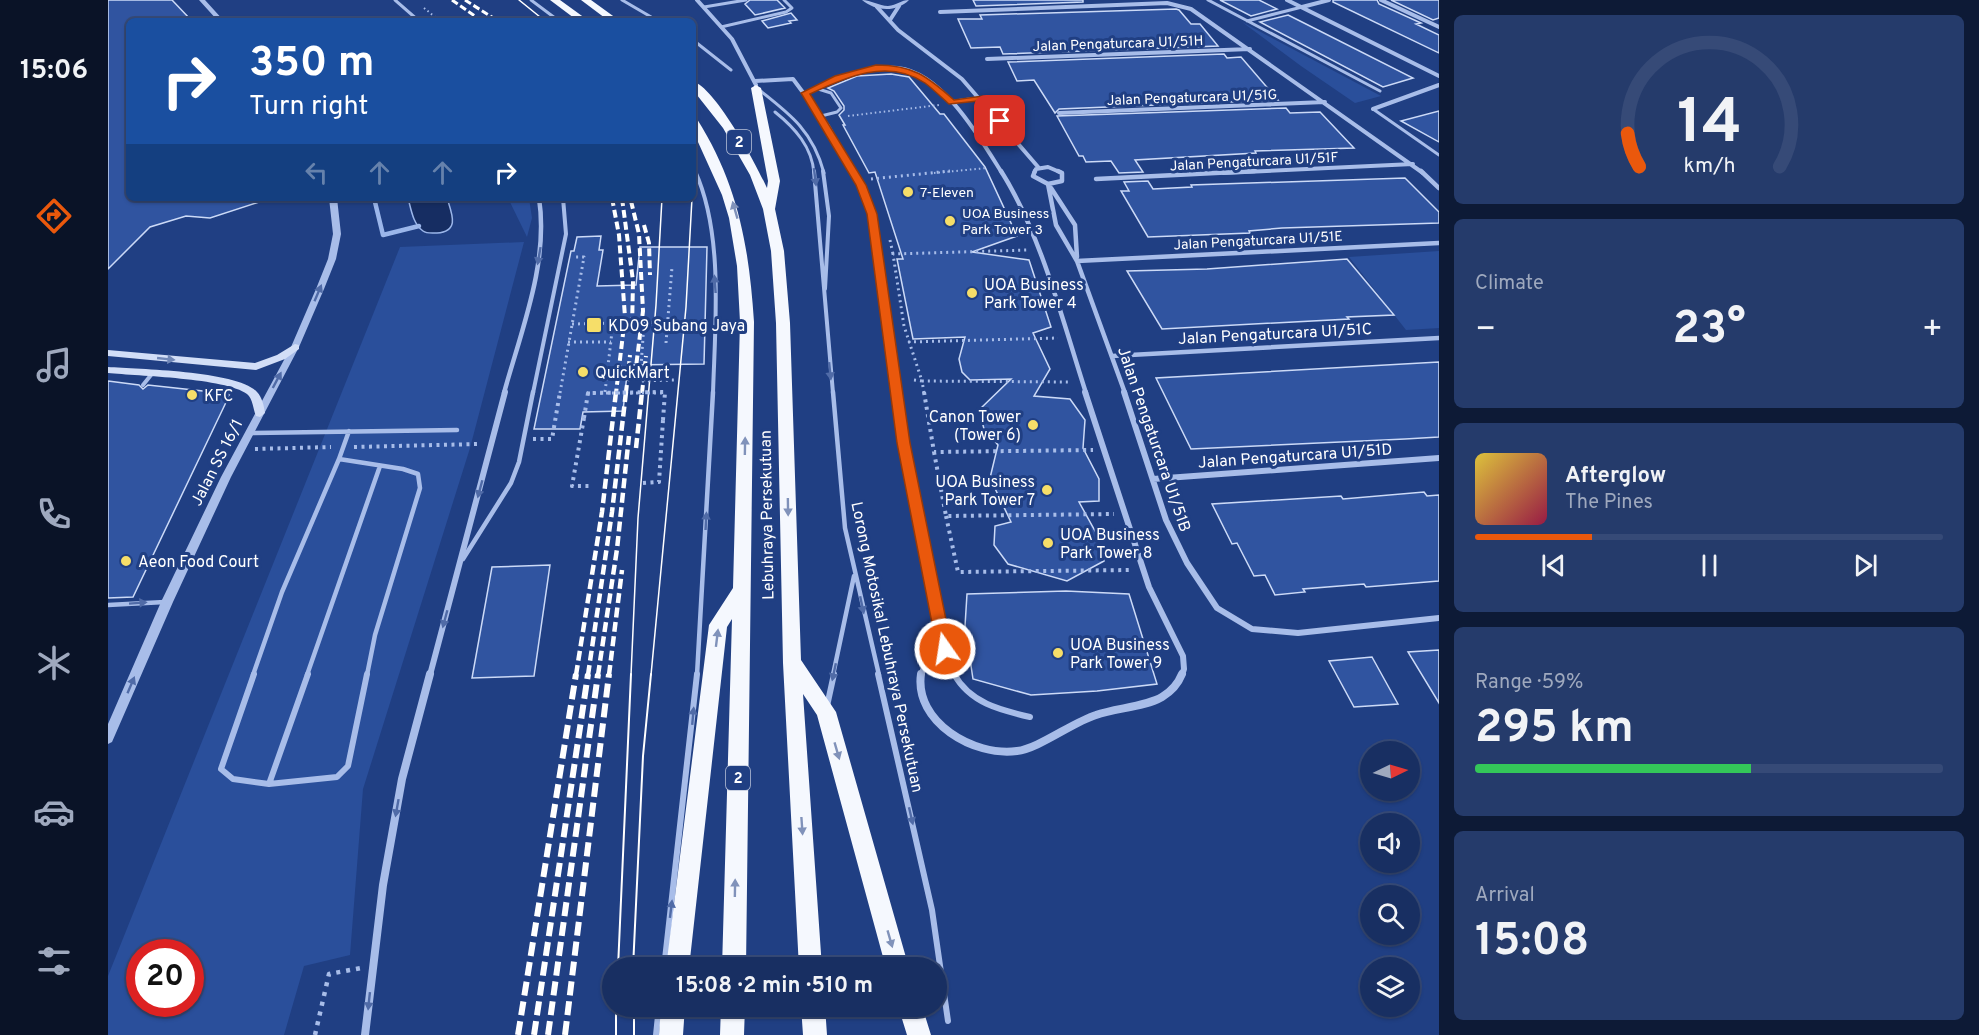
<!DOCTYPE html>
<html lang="en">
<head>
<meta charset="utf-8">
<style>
  body { margin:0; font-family:Overpass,sans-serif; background:#253b6b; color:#f1f3f6; height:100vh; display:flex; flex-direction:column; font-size:22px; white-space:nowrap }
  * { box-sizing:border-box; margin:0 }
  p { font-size:20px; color:#9fa9be }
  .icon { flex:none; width:33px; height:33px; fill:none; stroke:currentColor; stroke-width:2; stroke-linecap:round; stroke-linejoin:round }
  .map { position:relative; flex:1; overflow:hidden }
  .drawer { display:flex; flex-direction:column; gap:15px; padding:15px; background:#0d1a36; width:540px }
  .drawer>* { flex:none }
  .top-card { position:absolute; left:18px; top:18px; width:570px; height:183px; border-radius:9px; box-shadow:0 2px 4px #0004,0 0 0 2px #364a77; background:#1a4fa0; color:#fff; overflow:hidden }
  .needle { width:39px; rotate:85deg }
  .controls { position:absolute; left:1252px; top:741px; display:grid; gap:12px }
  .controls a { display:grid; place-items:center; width:60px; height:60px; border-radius:50%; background:#182f62; box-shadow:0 2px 4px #0004,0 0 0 2px #364a77; font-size:30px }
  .speed { position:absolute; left:18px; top:939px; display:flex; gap:12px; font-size:30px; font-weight:700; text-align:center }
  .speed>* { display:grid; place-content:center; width:78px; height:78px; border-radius:50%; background:#182f62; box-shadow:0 2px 4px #0004,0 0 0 2px #364a77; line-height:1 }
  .speed .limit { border:9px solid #d22; background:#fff; color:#111 }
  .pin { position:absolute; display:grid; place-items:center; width:51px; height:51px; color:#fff; margin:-26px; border-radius:12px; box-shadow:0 3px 9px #0006 }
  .me { position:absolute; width:66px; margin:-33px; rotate:347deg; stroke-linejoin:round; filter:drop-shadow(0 0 4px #0008) }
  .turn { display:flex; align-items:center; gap:21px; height:126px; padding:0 24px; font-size:27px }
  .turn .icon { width:78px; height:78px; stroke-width:2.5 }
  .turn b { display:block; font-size:42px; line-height:51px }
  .lanes { display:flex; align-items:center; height:57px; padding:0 24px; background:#0003; justify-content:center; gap:30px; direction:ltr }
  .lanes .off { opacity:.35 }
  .big { font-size:45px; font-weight:700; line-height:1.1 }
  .drawer .widget { flex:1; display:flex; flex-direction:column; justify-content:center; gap:9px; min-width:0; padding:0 21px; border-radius:9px; background:#253b6b }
  .drawer .dial { align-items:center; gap:0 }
  .dial svg { height:156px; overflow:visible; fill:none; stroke:#364a77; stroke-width:7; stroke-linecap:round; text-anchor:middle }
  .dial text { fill:#f1f3f6; stroke:none }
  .song { display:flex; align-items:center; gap:18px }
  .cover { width:72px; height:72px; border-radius:9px; background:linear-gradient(135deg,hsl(50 70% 55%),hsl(340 70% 35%)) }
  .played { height:6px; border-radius:3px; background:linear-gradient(90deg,#ea580c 25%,#364a77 25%) }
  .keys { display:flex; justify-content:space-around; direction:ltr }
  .heat { display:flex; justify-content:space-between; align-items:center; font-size:33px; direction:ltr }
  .charge { height:9px; border-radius:4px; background:linear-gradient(90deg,#34c759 59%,#364a77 0) }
  .trip { position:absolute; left:494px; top:957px; width:345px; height:60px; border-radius:30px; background:#182f62; box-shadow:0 2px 4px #0004,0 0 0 2px #364a77; font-weight:700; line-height:60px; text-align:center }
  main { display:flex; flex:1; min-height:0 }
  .tab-bar { display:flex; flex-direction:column; width:108px; justify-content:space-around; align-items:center; background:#0a1327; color:#9fa9be }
  .tab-bar .icon { width:42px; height:42px }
  .tab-bar .selected { color:#ea580c }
  .tab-bar b { font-size:27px; color:#f1f3f6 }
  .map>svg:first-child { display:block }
</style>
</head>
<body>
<main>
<nav class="tab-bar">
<b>15:06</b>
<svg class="icon selected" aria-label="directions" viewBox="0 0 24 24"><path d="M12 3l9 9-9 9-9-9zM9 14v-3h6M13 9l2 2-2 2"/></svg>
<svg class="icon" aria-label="music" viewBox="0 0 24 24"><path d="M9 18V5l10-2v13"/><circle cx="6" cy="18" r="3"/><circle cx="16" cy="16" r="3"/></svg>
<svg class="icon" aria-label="phone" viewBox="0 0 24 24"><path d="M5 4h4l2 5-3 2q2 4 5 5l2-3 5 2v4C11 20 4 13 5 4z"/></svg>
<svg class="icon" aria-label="climate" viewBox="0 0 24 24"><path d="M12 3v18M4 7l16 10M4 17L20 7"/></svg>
<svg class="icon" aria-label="car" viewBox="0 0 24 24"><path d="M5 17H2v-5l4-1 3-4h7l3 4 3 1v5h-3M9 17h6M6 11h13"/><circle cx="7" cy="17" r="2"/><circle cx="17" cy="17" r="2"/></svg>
<svg class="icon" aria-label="filters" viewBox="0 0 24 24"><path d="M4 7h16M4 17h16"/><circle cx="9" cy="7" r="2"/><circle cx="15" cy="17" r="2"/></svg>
</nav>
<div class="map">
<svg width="1331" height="1035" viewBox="0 0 1331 1035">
  <rect width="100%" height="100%" fill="#203f83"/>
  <path fill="#2a4f9b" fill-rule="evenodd" d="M1134,22l139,74 -26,7 -54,-37z
    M400,198h21l3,20 -5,19z
    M416,242l-54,206 -107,341 -13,166 -46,11 -20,69h-176v-59l292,-729zM32,952h50v52h-50z
    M1331,251v77l-33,2 -57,-73z"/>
  <path fill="#162d62" stroke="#9bb6ea" stroke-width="1.5" d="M300,198h39c5,16 13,33 -10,35 -5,0 -10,1 -14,-2 -10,-7 -12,-22 -15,-33z"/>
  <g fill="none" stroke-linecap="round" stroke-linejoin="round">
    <path stroke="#9bb6ea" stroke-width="4.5" d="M266,198l9,37 36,-9"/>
  </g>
  <path fill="#3054a0" stroke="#ccdaf7" stroke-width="1.5" d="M0,0h64l19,20 -62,1v177h132l1,3 -52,17 -24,-2 -36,11 -42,42z
    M642,0h27l8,8 -30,7 -10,-11z
    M865,0h110v2l-107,4z
    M1112,0h39l18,9 -26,7z
    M1225,0h44l2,4 42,19 -5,1 23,11v18l-106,-51z
    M1283,0h48v18l-6,2z
    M1068,9l3,1 12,14h9l18,22 -215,8 -3,-7 -29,1 -13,-29h24l-2,-4z
    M683,13l6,7 -8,1 2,2 -23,5 -6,-7z
    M1180,15l12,6 113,57 -30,9 -123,-65z
    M1116,54l3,4 14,-1 37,43 -219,9 -4,4 -21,-33 -17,1 -9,-19z
    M783,74l18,3 31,37h4l41,53 32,69 -45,16 57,8 22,67 -18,6 17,36 -16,27 36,3 15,21 -2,28 16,31v22l-20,1 21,38 4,21 -37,20 -59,-17 -14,-19 1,-19 16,-4 -21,-44 8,-33 -14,-16 -5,-19 32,-31 -41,1 -8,-8 -3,-13 6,-22 -52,2 -16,-80h6l-28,-87 -6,1 -26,-48h2l-6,-10 5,-5v-4l-10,-15 -6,-3 29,-12z
    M1178,108l4,5 30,-1 34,36 -99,3 1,2 -121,7 8,12 -24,1 -8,-12 -25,1 -3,-6h-4l-22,-40z
    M1331,111v31l-38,-21z
    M1297,178l34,34v11l-157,5 -33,3 1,2 -102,4 -27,-46h8l-5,-9 24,-1 5,8 39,-2 -1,-2z
    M493,236l-2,14h4l-6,36 39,-1 4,-38h67l-3,117 -76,1 -5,46 -40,1 -3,17h-46l37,-178h3l3,-14z
    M1239,259l47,56 -47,2 2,2 -187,10 -35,-58 80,-2z
    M1331,362v75l-34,2 -214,10 -35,-71z
    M0,381l31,4 4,4 5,-4 82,9 -97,203 -25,1z
    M1316,492l3,4 12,-1v86l-73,6 -2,-3 -61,5 2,3 -30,3 -10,-20 -11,1 -17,-33 -5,1 -20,-40 129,-8 2,3z
    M442,565l-16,111 -62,2 20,-111z
    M958,591l63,3 28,90 -60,7 -66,4 -58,-16 -8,-53 2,-32z
    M1331,650v53l-31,-51z
    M1264,657l26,47 -44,3 -25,-46z"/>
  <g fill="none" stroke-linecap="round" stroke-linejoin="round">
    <path stroke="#a8bde9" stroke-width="2" stroke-dasharray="1.5 3" stroke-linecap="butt" d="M316,8l16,13
      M740,116l91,-11 2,2
      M826,173l53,-5"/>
    <path stroke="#a8bde9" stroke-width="3" stroke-dasharray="2 4" stroke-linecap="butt" d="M763,179l79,-8
      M782,240l3,14
      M460,342h43
      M800,342l150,-4
      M558,343l6,-76
      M806,380l8,1 -18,-55 -11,-72 135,-4
      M497,392l8,-69
      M452,393l24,-136h-10
      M816,393l-2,-12 149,1"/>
    <path stroke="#a8bde9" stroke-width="4" stroke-dasharray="3 4.5" stroke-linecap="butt" d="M816,392l10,60 159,-2
      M476,418l-12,68h20
      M425,439h19l8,-47
      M246,447l124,-3
      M147,449l76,-2
      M826,452l12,64 168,-2
      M535,483l16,-1 4,-62
      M838,516l12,56 173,-2"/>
    <path stroke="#a8bde9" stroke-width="4.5" stroke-dasharray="4 6" stroke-linecap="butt" d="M207,1035l14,-61 32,-6"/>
    <path stroke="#a8bde9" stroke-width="3" d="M287,0l24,21
      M423,0l28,21
      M514,0l36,21
      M1100,0l172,91
      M596,7l42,-7
      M101,21l10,-3
      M1139,21l55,-14
      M613,27l65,-15 6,-4 -8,-8
      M585,40l38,30
      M707,88l16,5 10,15 -4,4 -16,4
      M650,89c32,25 55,42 66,84
      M1265,109l66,46
      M667,112c20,16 37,35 39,61
      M585,168l2,5"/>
    <path stroke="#a8bde9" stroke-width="4" d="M587,171c29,63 20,154 18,222
      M706,171l19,222
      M715,171l6,45 -4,73
      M35,385l8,-10
      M425,393l33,-159 -3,-36"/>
    <path stroke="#a8bde9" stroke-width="4.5" d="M725,392l12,136 34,147
      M142,433l207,-3
      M231,459l64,10 15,5 2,14 -45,147 -8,40
      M231,459l10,-28
      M355,559l48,-76 8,-21 14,-70
      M0,605l57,-3
      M832,631l15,44
      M145,675l29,-83 57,-133
      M199,675l73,-209
      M589,675l16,-283
      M725,675l21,-99"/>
    <path stroke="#a8bde9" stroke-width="6" d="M146,674l-33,95 12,10 36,5 68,-7 11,-11 19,-92
      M770,674l54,236 16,111
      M846,674c16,29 46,36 76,43
      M719,706l7,-32
      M161,784l39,-110
      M556,968l33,-294
      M548,1035l3,-29"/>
    <path stroke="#a8bde9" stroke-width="4" d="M589,0l35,39 24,46
      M1179,0l152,76
      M1273,0l58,27
      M769,7l21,23 64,49 77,89
      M1194,7l27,-7
      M832,12l227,-9 24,6 232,164
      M782,20l9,-14
      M879,59l263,-10
      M647,81l38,-2 35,47 26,47
      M698,93c28,-13 60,-29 92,-25 45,5 82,70 104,105
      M844,102l28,-4
      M1265,109l66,-24
      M951,113l266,-11
      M926,173l2,-4 12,-2 14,6
      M1115,173l190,-9"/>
    <path stroke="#a8bde9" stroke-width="4.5" d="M745,171l19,43 24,179
      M893,171c40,63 62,151 85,222
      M927,171l-2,5 15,8 14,-3v-8l-4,-2
      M1313,171l18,17
      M988,179l159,-8
      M940,184l8,41 21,36 48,132
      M943,188l24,37 2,32
      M969,261l362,-18
      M1004,356l327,-18
      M396,393c17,-62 45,-130 35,-195"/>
    <path stroke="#a8bde9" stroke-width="6" d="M788,392l7,51 37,188 -19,44
      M977,392l64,195 34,69 1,13 -2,6
      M1016,392l42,128 21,43 30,45 35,21 46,4 141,-15
      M1045,479l286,-21
      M322,675l75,-283"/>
    <path stroke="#a8bde9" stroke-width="8" d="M813,674c-7,48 53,83 96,77 21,-2 56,-29 79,-36 19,-7 49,-8 66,-18 10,-6 16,-13 20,-23
      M257,1035l18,-150 19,-106 28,-105"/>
    <path fill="#a8bde9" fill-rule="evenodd" d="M91,0h6l19,21h-6z
      M754,0c9,0 17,6 26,6 9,-1 13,-6 21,-6 -13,13 -34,11 -47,0z
      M221,198h8l4,36 -5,25 -12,30 -25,58 -68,130 -58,125 -61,140 -4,2v-20l53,-122 60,-125 70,-130 25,-58 12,-30 5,-25z"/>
    <path fill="#d2def7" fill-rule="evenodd" d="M187,344l4,1v4l-14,10 -29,11 -148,-14v-6l147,13 22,-8z
      M0,367c30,2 131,4 149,25 5,5 7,14 8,21l-5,4 -4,-1c-3,-7 -3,-17 -9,-22 -21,-16 -109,-18 -139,-21z"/>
    <path fill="#f5f8fe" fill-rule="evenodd" d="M442,0h10l29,21h-11z
      M473,0h10l29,21h-11z
      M585,81c24,9 63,83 74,107l1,-7 -17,-93 5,-3 5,3 19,93 -5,28 9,42 6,72 11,337 35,52 73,256h-23l-69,-253 -14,-21 19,274h-23l-16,-305 -7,-340 -5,-72 -8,-42 -13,-34 -27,-47 -30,-38z
      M585,118l4,1c41,65 52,127 57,203l-8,646h-24l10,-349 -5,8 -38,341h-23l43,-343 24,-37 7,-266 -3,-56 -8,-48 -7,-23 -29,-64z
      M553,1006h24l-2,29h-24z
      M613,1006h24l-1,29h-24z
      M693,1006h24l2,29h-24z
      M790,1006h24l9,29h-24z"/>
    <path stroke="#fff" stroke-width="1.5" d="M411,0l26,21
      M523,675l7,-157 18,-213 6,-107
      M543,675l35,-368 6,-109"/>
    <path stroke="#fff" stroke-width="2" d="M510,968l13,-294
      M525,968l10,-212 8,-82
      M508,1006v29
      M526,1006v29"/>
    <path stroke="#fff" stroke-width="3" stroke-dasharray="7 3" stroke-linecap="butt" d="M344,0l30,21
      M357,0l33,21"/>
    <path stroke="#fff" stroke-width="4" stroke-dasharray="8 4" stroke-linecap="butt" d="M504,198l7,37 6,82 -9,76
      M514,198l11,83 -1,50
      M523,201l8,33 4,77 -7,56
      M536,225l5,18 1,32
      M518,393l4,-38
      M534,393l4,-37"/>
    <path stroke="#fff" stroke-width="4.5" stroke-dasharray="10 4.5" stroke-linecap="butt" d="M528,448l6,-56
      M468,675l26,-163 14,-120
      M480,675l24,-163 14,-120
      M490,675l19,-126 12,-113
      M501,675l13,-105"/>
    <path stroke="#fff" stroke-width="6" stroke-dasharray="14 6" stroke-linecap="butt" d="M410,1035l58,-361
      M426,1035l54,-361
      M440,1035l50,-361
      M457,1035l44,-361"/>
    <path stroke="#a8bde9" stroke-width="3" stroke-dasharray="2 4" stroke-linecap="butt" d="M536,323l-4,58 34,-1
      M464,324l97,-2
      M480,393h77"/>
    <path stroke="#a8bde9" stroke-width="4" stroke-dasharray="3 4.5" stroke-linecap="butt" d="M476,418l4,-25 77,-1 -2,28"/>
  </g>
  <defs><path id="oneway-solid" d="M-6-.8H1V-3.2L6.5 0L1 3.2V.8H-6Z" transform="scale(1.5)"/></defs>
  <g fill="#506ba7">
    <use href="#oneway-solid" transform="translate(707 177) rotate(83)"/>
    <use href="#oneway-solid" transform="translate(431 256) rotate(100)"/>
    <use href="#oneway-solid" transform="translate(607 284) rotate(-94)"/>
    <use href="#oneway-solid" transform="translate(210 293) rotate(-67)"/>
    <use href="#oneway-solid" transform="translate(722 371) rotate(84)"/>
    <use href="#oneway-solid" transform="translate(169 380) rotate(-62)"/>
    <use href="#oneway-solid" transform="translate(372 489) rotate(105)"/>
    <use href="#oneway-solid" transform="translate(598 521) rotate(-87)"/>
    <use href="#oneway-solid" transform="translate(30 603) rotate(-4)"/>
    <use href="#oneway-solid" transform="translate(754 605) rotate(78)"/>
    <use href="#oneway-solid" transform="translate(337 619) rotate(105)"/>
    <use href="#oneway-solid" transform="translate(726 672) rotate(102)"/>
    <use href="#oneway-solid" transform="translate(23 685) rotate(-67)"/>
    <use href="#oneway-solid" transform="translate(585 716) rotate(-85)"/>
    <use href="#oneway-solid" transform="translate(289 808) rotate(100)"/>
    <use href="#oneway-solid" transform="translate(803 816) rotate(77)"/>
    <use href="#oneway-solid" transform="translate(563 909) rotate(-83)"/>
    <use href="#oneway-solid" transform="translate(261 1001) rotate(96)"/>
  </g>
  <g fill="#8092ba">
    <use href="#oneway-solid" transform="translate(627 210) rotate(-106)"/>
    <use href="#oneway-solid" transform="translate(637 446) rotate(-89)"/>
    <use href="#oneway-solid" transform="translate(680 507) rotate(89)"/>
    <use href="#oneway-solid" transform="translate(609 638) rotate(-83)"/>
    <use href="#oneway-solid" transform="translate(729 751) rotate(74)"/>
    <use href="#oneway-solid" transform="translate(694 826) rotate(86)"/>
    <use href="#oneway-solid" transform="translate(627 888) rotate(-89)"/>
    <use href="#oneway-solid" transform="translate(782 939) rotate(74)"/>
  </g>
  <use fill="#7087b7" href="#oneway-solid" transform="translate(58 359) rotate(6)"/>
  <path fill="#ea580c" stroke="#983908" stroke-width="1.5" d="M768,65c37,0 51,11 78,35l29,-4 21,25 -8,2 -18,-22 -29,3c-8,-7 -16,-15 -24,-21 -37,-25 -79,-6 -115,11l56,91 11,29 33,229 42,206 -2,5 -5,2 -6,-2 -2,-5 -40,-206 -30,-229 -11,-29 -55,-92 34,-17z"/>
  <g fill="#f6de69" stroke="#203f83" stroke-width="2">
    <circle cx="800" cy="192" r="6"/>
    <circle cx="842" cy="221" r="6"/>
    <circle cx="864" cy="293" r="6"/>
    <rect x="478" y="317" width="16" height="16" rx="3"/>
    <circle cx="475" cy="372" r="6"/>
    <circle cx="84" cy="395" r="6"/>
    <circle cx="925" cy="425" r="6"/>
    <circle cx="939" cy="490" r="6"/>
    <circle cx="940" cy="543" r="6"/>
    <circle cx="18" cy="561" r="6"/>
    <circle cx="950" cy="653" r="6"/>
  </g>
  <g text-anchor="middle" stroke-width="6" stroke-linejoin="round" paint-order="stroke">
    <g font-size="14" fill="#fff" stroke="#203f83">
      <text transform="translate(1010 43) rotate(-2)" y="5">Jalan Pengaturcara U1/51H</text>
      <text transform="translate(1084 97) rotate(-2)" y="5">Jalan Pengaturcara U1/51G</text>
      <text transform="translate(1146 161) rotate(-3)" y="5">Jalan Pengaturcara U1/51F</text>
      <text transform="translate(1150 240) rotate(-3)" y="5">Jalan Pengaturcara U1/51E</text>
    </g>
    <g font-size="14" fill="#fff" stroke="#203f83" text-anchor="start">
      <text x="812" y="197">7-Eleven</text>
      <text x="854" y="218">UOA Business<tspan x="854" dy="16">Park Tower 3</tspan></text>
    </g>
    <g fill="#203f83" stroke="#bcc5da" stroke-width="1.5">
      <rect x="619" y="130" width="24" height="24" rx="4.5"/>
      <rect x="618" y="766" width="24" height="24" rx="4.5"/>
    </g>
    <g font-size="15" font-weight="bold" fill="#fff">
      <text x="631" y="147">2</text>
      <text x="630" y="783">2</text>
    </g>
    <g font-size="16" fill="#fff" stroke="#203f83" text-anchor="start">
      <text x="876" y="290">UOA Business<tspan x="876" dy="18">Park Tower 4</tspan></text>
      <text x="500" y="331">KD09 Subang Jaya</text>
      <text x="487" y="378">QuickMart</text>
      <text x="96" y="401">KFC</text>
      <text x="913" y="422" text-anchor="end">Canon Tower<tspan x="913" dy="18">(Tower 6)</tspan></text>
      <text x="927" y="487" text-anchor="end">UOA Business<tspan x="927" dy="18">Park Tower 7</tspan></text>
      <text x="952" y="540">UOA Business<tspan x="952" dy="18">Park Tower 8</tspan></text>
      <text x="30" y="567">Aeon Food Court</text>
      <text x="962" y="650">UOA Business<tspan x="962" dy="18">Park Tower 9</tspan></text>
    </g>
    <g font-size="16" fill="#fff" stroke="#203f83">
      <text transform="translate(1167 333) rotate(-3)" y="6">Jalan Pengaturcara U1/51C</text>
      <text transform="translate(1047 439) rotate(71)" y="6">Jalan Pengaturcara U1/51B</text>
      <text transform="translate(1187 455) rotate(-4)" y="6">Jalan Pengaturcara U1/51D</text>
      <text transform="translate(108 462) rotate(-63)" y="6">Jalan SS 16/1</text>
      <text transform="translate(658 515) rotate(-91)" y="6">Lebuhraya Persekutuan</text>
      <text transform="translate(780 647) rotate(78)" y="6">Lorong Motosikal Lebuhraya Persekutuan</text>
    </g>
  </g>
</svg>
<div class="controls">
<a><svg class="needle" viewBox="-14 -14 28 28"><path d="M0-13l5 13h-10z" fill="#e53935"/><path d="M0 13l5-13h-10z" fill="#9fa9be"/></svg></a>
<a><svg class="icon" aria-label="sound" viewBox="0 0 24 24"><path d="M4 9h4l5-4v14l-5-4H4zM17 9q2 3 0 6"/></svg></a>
<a><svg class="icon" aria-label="search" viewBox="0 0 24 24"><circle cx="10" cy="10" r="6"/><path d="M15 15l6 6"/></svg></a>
<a><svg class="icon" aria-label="layers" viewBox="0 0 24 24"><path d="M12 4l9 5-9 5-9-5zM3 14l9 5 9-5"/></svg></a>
</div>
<div class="speed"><div class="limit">20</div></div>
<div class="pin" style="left:892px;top:121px;background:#d93025"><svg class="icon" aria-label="arrive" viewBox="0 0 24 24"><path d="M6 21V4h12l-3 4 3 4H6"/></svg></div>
<svg class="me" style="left:837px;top:649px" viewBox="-20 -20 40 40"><circle r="17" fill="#ea580c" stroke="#fff" stroke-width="3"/><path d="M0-11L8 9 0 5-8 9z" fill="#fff"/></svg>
<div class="trip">15:08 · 2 min · 510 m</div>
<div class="top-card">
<div class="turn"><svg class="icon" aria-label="right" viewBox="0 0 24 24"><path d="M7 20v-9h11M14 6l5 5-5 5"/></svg><div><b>350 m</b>Turn right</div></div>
<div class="lanes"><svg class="icon off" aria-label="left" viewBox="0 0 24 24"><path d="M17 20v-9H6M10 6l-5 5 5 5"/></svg><svg class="icon off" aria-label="ahead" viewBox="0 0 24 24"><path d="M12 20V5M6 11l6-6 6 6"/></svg><svg class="icon off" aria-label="ahead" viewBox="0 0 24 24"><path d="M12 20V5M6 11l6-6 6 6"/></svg><svg class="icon" aria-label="right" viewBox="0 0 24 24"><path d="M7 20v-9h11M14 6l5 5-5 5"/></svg></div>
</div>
</div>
<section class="drawer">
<div class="widget dial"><svg viewBox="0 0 100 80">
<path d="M14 69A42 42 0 1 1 86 69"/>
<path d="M14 69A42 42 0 0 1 8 52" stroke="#ea580c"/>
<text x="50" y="56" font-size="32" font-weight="700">14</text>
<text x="50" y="72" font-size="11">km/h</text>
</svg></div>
<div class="widget"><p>Climate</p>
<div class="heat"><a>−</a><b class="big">23°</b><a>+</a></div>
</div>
<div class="widget">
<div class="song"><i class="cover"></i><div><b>Afterglow</b><p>The Pines</p></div></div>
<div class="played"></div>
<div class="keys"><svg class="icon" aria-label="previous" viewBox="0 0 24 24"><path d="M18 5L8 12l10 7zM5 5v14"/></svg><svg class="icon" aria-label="pause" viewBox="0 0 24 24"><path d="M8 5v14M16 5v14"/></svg><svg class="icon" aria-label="next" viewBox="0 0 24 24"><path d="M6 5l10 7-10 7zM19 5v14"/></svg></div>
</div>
<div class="widget"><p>Range · 59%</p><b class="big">295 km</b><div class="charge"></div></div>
<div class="widget"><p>Arrival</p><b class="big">15:08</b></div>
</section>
</main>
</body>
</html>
